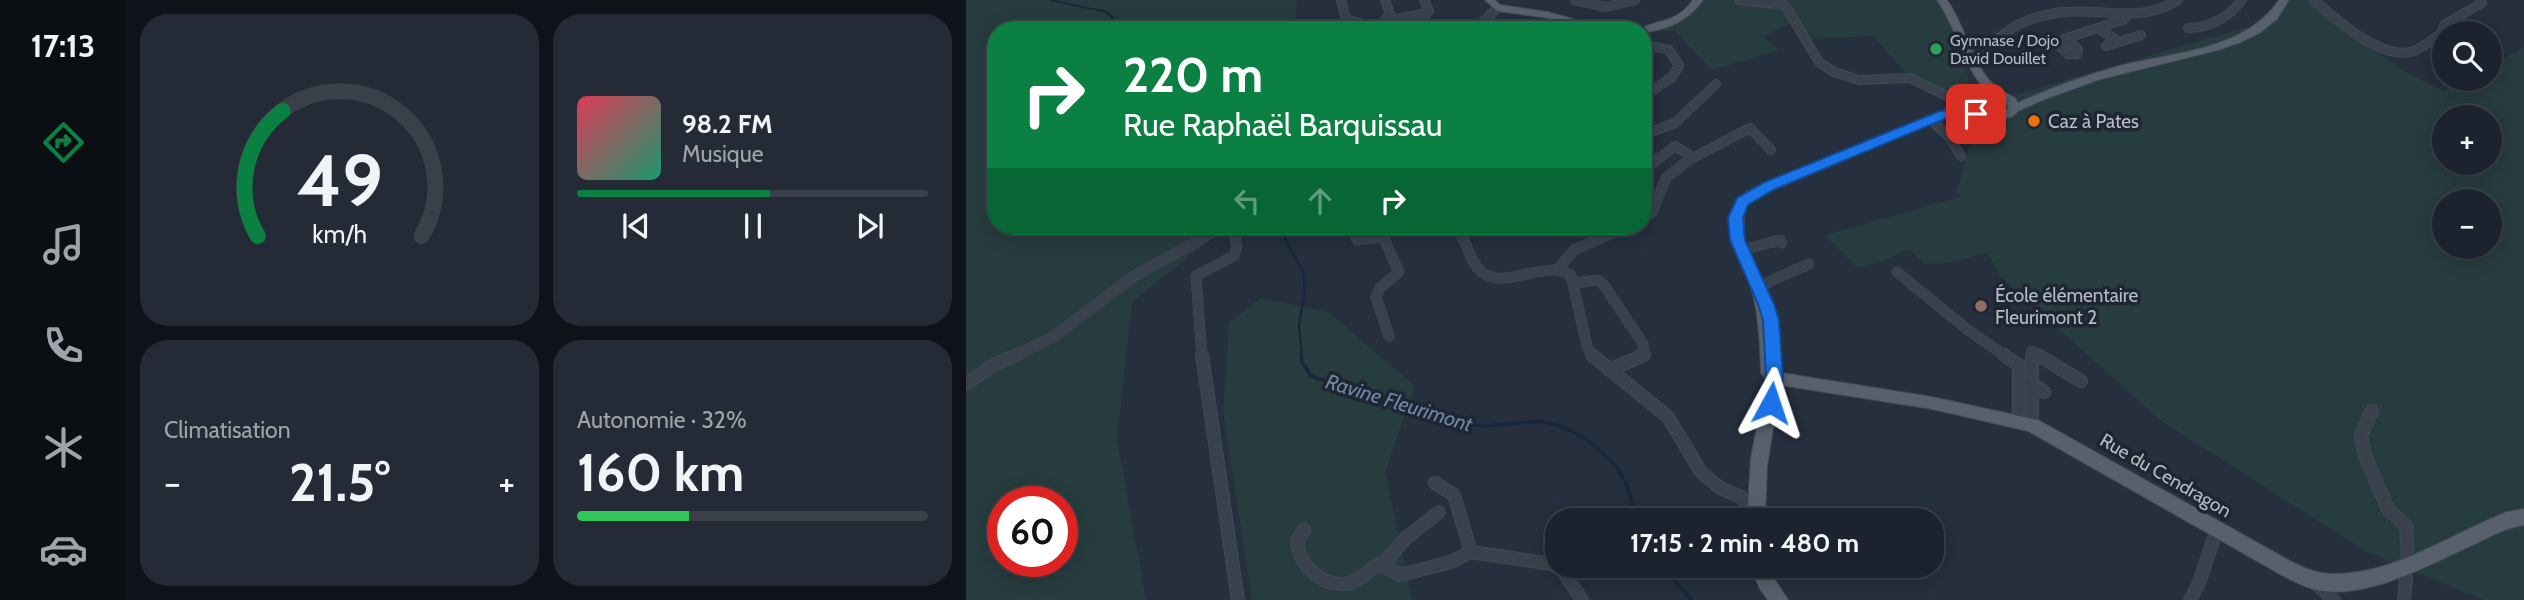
<!DOCTYPE html>
<html lang="fr">
<head>
<meta charset="utf-8">
<style>
  body { margin:0; font-family:Cabin,sans-serif; background:#252b36; color:#f1f3f6; height:100vh; display:flex; flex-direction:column; font-size:26px; white-space:nowrap }
  * { box-sizing:border-box; margin:0 }
  p { font-size:23px; color:#a0a4aa }
  .icon { flex:none; width:38px; height:38px; fill:none; stroke:currentColor; stroke-width:2; stroke-linecap:round; stroke-linejoin:round }
  .map { position:relative; flex:1; overflow:hidden }
  .side { display:flex; flex-direction:column; gap:14px; padding:14px; background:#0f1319; width:840px }
  .side>* { flex:none }
  .banner { position:absolute; left:21px; top:21px; width:665px; height:214px; border-radius:28px; box-shadow:0 4px 18px #0003,0 0 0 2px #3a404a; background:#0b8043; color:#fff; overflow:hidden }
  .fabs { position:absolute; left:1466px; top:21px; display:grid; gap:14px }
  .fabs a { display:grid; place-items:center; width:70px; height:70px; border-radius:50%; background:#1c232e; box-shadow:0 4px 18px #0003,0 0 0 2px #3a404a; font-size:35px }
  .speed { position:absolute; left:21px; top:486px; display:flex; gap:14px; font-size:35px; font-weight:700; text-align:center }
  .speed>* { display:grid; place-content:center; width:91px; height:91px; border-radius:50%; background:#1c232e; box-shadow:0 4px 18px #0003,0 0 0 2px #3a404a; line-height:1 }
  .speed .limit { border:10px solid #d22; background:#fff; color:#111 }
  .pin { position:absolute; display:grid; place-items:center; width:60px; height:60px; color:#fff; margin:-30px; border-radius:14px; box-shadow:0 4px 10px #0006 }
  .me { position:absolute; width:77px; margin:-38px; rotate:5deg; stroke-linejoin:round; filter:drop-shadow(0 0 5px #0008) }
  .turn { display:flex; align-items:center; gap:24px; height:147px; padding:0 21px; font-size:32px }
  .turn .icon { width:91px; height:91px; stroke-width:2.5 }
  .turn b { display:block; font-size:49px; line-height:60px }
  .lanes { display:flex; align-items:center; height:66px; padding:0 21px; background:#0003; justify-content:center; gap:35px; direction:ltr }
  .lanes .off { opacity:.35 }
  .big { font-size:52px; font-weight:800; line-height:1.1 }
  .side .card { flex:1; display:flex; flex-direction:column; justify-content:center; gap:10px; min-width:0; padding:0 24px; border-radius:28px; background:#252b36 }
  .side .dial { align-items:center; gap:0 }
  .dial svg { height:182px; overflow:visible; fill:none; stroke:#3a404a; stroke-width:7; stroke-linecap:round; text-anchor:middle }
  .dial text { fill:#f1f3f6; stroke:none }
  .song { display:flex; align-items:center; gap:21px }
  .cover { width:84px; height:84px; border-radius:10px; background:linear-gradient(135deg,hsl(350 70% 55%),hsl(160 70% 35%)) }
  .played { height:7px; border-radius:4px; background:linear-gradient(90deg,#0b8043 55%,#3a404a 55%) }
  .keys { display:flex; justify-content:space-around; direction:ltr }
  .heat { display:flex; justify-content:space-between; align-items:center; font-size:38px; direction:ltr }
  .charge { height:10px; border-radius:5px; background:linear-gradient(90deg,#34c759 32%,#3a404a 0) }
  .side .tiles { flex:1; display:grid; gap:14px; grid-template-columns:repeat(2,1fr) }
  .trip { position:absolute; left:579px; top:508px; width:399px; height:70px; border-radius:28px; background:#1c232e; box-shadow:0 4px 18px #0003,0 0 0 2px #3a404a; font-weight:800; line-height:70px; text-align:center }
  main { display:flex; flex:1; min-height:0 }
  .dock { display:flex; flex-direction:column; width:126px; justify-content:space-around; align-items:center; background:#0b0e12; color:#a0a4aa }
  .dock .icon { width:49px; height:49px }
  .dock .current { color:#0b8043 }
  .dock b { font-size:32px; color:#f1f3f6 }
  .map>svg:first-child { display:block }
</style>
</head>
<body>
<main>
<nav class="dock">
<b>17:13</b>
<svg class="icon current" aria-label="directions" viewBox="0 0 24 24"><path d="M12 3l9 9-9 9-9-9zM9 14v-3h6M13 9l2 2-2 2"/></svg>
<svg class="icon" aria-label="music" viewBox="0 0 24 24"><path d="M9 18V5l10-2v13"/><circle cx="6" cy="18" r="3"/><circle cx="16" cy="16" r="3"/></svg>
<svg class="icon" aria-label="phone" viewBox="0 0 24 24"><path d="M5 4h4l2 5-3 2q2 4 5 5l2-3 5 2v4C11 20 4 13 5 4z"/></svg>
<svg class="icon" aria-label="climate" viewBox="0 0 24 24"><path d="M12 3v18M4 7l16 10M4 17L20 7"/></svg>
<svg class="icon" aria-label="car" viewBox="0 0 24 24"><path d="M5 17H2v-5l4-1 3-4h7l3 4 3 1v5h-3M9 17h6M6 11h13"/><circle cx="7" cy="17" r="2"/><circle cx="17" cy="17" r="2"/></svg>
</nav>
<section class="side">
<div class="tiles">
<div class="card dial"><svg viewBox="0 0 100 80">
<path d="M14 69A42 42 0 1 1 86 69"/>
<path d="M14 69A42 42 0 0 1 25 14" stroke="#0b8043"/>
<text x="50" y="56" font-size="32" font-weight="700">49</text>
<text x="50" y="72" font-size="11">km/h</text>
</svg></div>
<div class="card">
<div class="song"><i class="cover"></i><div><b>98.2 FM</b><p>Musique</p></div></div>
<div class="played"></div>
<div class="keys"><svg class="icon" aria-label="previous" viewBox="0 0 24 24"><path d="M18 5L8 12l10 7zM5 5v14"/></svg><svg class="icon" aria-label="pause" viewBox="0 0 24 24"><path d="M8 5v14M16 5v14"/></svg><svg class="icon" aria-label="next" viewBox="0 0 24 24"><path d="M6 5l10 7-10 7zM19 5v14"/></svg></div>
</div>
<div class="card"><p>Climatisation</p>
<div class="heat"><a>−</a><b class="big">21.5°</b><a>+</a></div>
</div>
<div class="card"><p>Autonomie · 32%</p><b class="big">160 km</b><div class="charge"></div></div>
</div>
</section>
<div class="map">
<svg width="1558" height="600" viewBox="0 0 1558 600">
  <rect width="100%" height="100%" fill="#252f3d"/>
  <path fill="#273c3e" fill-rule="evenodd" d="M0,0h331l-2,30h-299v196h238l-31,19 -71,57 -15,137 29,161h-180zM37,502h59v60h-59z
    M732,0h244l31,65h-7l3,22 -32,3 -27,-12 -37,-42 -66,3 -11,-18 -33,15 16,14 -67,20 -37,-39 -32,-1 21,-4z
    M1323,0h21l87,67 46,24 23,-12h24v-13l28,-15 6,-6v555h-41l-118,-49 -205,-131 -160,-144 -12,-23 -40,10 -23,1 -17,-15 -26,13 -25,5 -32,-32 135,-38 -3,-6 19,-69 -5,-14 300,-88zM1479,117h45v46h-45zM1479,201h45v46h-45z
    M295,298l67,14 87,74 -30,86 27,128h-160l-29,-188 6,-89z"/>
  <g fill="none" stroke-linecap="round" stroke-linejoin="round">
    <path stroke="#18273b" stroke-width="2" d="M84,0l57,12 16,18"/>
    <path stroke="#18273b" stroke-width="2.5" d="M312,226l25,46 2,19 -6,34 3,32"/>
    <path stroke="#18273b" stroke-width="3.5" d="M335,355l1,7 9,14 143,48 32,2 53,-5 22,5 24,12 30,27 12,20 10,35
      M694,565l32,35"/>
    <g stroke="#424a56" stroke-width="10">
      <path id="minor-far2" d="M375,0l5,19 31,9
        M609,0l31,7 29,-7
        M773,0l46,5 34,57 15,10 25,8 51,-2 37,18
        M1347,0c24,19 68,62 101,51 10,-4 19,-12 28,-18l2,-8 38,-22 -2,-3
        M455,15l10,15
        M518,20l17,5 3,5
        M418,22l43,-9 2,-2 -5,-11
        M415,24l9,-10 -5,-14
        M1132,28l21,14 22,-7
        M1222,28c23,0 40,-10 54,-28
        M509,30l22,-22
        M1101,38l11,12 -1,4h-9l-11,-10 7,-5 61,-20 1,-5
        M677,44l26,6 10,16 -7,11 -29,20
        M1140,46l13,-4
        M1002,53c21,-2 29,-16 46,-26 13,-8 27,-11 42,-14 42,-7 83,12 122,-13
        M964,119l19,18 12,19
        M677,135l32,-12 41,-39
        M691,160l18,-14 17,11
        M723,160l61,-32 21,22"/>
    </g>
    <g stroke="#424a56" stroke-width="11">
      <path id="minor-far1" d="M677,170l16,-12
        M677,219l9,-7 14,-34 25,-20
        M385,226l6,14 26,-3 16,35 -19,16 -4,9 13,39
        M488,226c14,12 13,34 28,46 24,19 59,-13 89,3l16,71 6,11
        M578,226l2,3
        M776,250l38,-10 2,3
        M592,269l16,-19 54,-24
        M931,272l71,58 39,27
        M609,283l23,-3 5,4 40,60 1,11 -4,2
        M791,287l52,-23
        M46,357l41,-20 80,-60 91,-51
        M236,357l-6,-81 38,-20 3,-10 -5,-20
        M1066,357v-6l9,6"/>
    </g>
    <g stroke="#424a56" stroke-width="14">
      <path id="minor" d="M236,355l36,245
        M626,355l76,62 33,55 19,16 21,9 14,18
        M1038,355l15,10v56
        M1066,355v70
        M1072,355l43,26
        M643,370l35,-15
        M0,384l26,-18 24,-11
        M1065,384l13,8
        M1406,411l-11,24 4,21 23,53 18,17 2,37
        M469,483l19,12 17,57 81,12 11,7 19,29
        M338,530l-6,9c-3,23 23,47 47,45 12,-1 24,-14 34,-20l21,11 51,-13 20,-10
        M417,564l23,-26 33,-26
        M1434,567l6,11 -2,22
        M1348,582l20,18
        M1224,600l9,-17 18,-54"/>
    </g>
    <g stroke="#424a56" stroke-width="2">
      <path id="major" d="M519,0h10l5,5 48,7 65,18h-18l-47,-12 -51,-7z
        M727,0h10c-15,21 -35,29 -60,33v-3h-5c21,-12 37,-5 55,-30z
        M971,0h10c19,27 24,65 49,87 5,5 13,7 19,11l3,5c32,-15 66,-27 101,-37 54,-14 126,-15 160,-66h10l-12,19 -16,13 -20,10 -23,8 -117,29 -56,20 -27,12 -6,6 -23,4 -22,-8 -3,-6 -15,9 -195,82 -10,11v31l25,56 -2,3 6,22 3,43 4,2 2,7 150,24 106,23 252,141c10,5 20,10 31,12 64,8 129,-39 186,-61l17,-3v16c-20,3 -36,13 -54,21 -42,20 -106,54 -153,44 -14,-3 -27,-11 -39,-17l-250,-142 -96,-22 -152,-24 -13,81 -2,54h-18l4,-62 15,-79 -5,-6c-1,-29 -2,-59 -10,-86 -11,-38 -40,-58 -5,-95l195,-80 34,-22 10,-1c-23,-25 -28,-61 -48,-89zM1015,95l17,2 8,5 2,6c-9,10 -21,5 -32,1l-3,-8z
        M784,565h18l5,12 15,23h-20l-8,-11z"/>
    </g>
    <use href="#minor-far2" stroke="#39414d" stroke-width="8"/>
    <use href="#minor-far1" stroke="#39414d" stroke-width="10"/>
    <use href="#minor" stroke="#39414d" stroke-width="12"/>
    <use href="#major" fill="#57606d" fill-rule="evenodd"/>
  </g>
  <path fill="#1a73e8" stroke="#114b97" stroke-width="2" d="M1010,110l7,4 -2,2 -34,2 -172,71 -27,16 -5,13 2,22 29,64 5,16 4,58 -6,30 -6,2 -6,-2 -3,-5 4,-25 -3,-58 -5,-16 -28,-64 -2,-22 9,-20 28,-16 175,-71z"/>
  <circle fill="#2e9e5b" stroke="#1e2632" stroke-width="2.5" cx="970" cy="49" r="7"/>
  <circle fill="#e8710a" stroke="#1e2632" stroke-width="2.5" cx="1068" cy="121" r="7"/>
  <circle fill="#8d6e63" stroke="#1e2632" stroke-width="2.5" cx="1015" cy="306" r="7"/>
  <g text-anchor="middle" stroke-width="7" stroke-linejoin="round" paint-order="stroke">
    <g font-size="16" fill="#b5bcc8" stroke="#1e2632" text-anchor="start">
      <text x="984" y="46">Gymnase / Dojo<tspan x="984" dy="18">David Douillet</tspan></text>
    </g>
    <g font-size="19" fill="#b5bcc8" stroke="#1e2632" text-anchor="start">
      <text x="1082" y="128">Caz à Pates</text>
      <text x="1029" y="302">École élémentaire<tspan x="1029" dy="22">Fleurimont 2</tspan></text>
    </g>
    <g font-size="19" fill="#b5bcc8" stroke="#1e2632">
      <text transform="translate(1200 475) rotate(30)" y="7">Rue du Cendragon</text>
    </g>
    <g font-size="21" font-style="italic" fill="#6f87a6" stroke="#1e2632">
      <text transform="translate(433 403) rotate(17)" y="7">Ravine Fleurimont</text>
    </g>
  </g>
</svg>
<div class="fabs">
<a><svg class="icon" aria-label="search" viewBox="0 0 24 24"><circle cx="10" cy="10" r="6"/><path d="M15 15l6 6"/></svg></a>
<a>+</a>
<a>−</a>
</div>
<div class="speed"><div class="limit">60</div></div>
<div class="pin" style="left:1010px;top:114px;background:#d93025"><svg class="icon" aria-label="arrive" viewBox="0 0 24 24"><path d="M6 21V4h12l-3 4 3 4H6"/></svg></div>
<svg class="me" style="left:805px;top:403px" viewBox="-20 -20 40 40"><path d="M0-17L14 15 0 8-14 15z" fill="#1a73e8" stroke="#fff" stroke-width="4"/></svg>
<div class="trip">17:15 · 2 min · 480 m</div>
<div class="banner">
<div class="turn"><svg class="icon" aria-label="right" viewBox="0 0 24 24"><path d="M7 20v-9h11M14 6l5 5-5 5"/></svg><div><b>220 m</b>Rue Raphaël Barquissau</div></div>
<div class="lanes"><svg class="icon off" aria-label="left" viewBox="0 0 24 24"><path d="M17 20v-9H6M10 6l-5 5 5 5"/></svg><svg class="icon off" aria-label="ahead" viewBox="0 0 24 24"><path d="M12 20V5M6 11l6-6 6 6"/></svg><svg class="icon" aria-label="right" viewBox="0 0 24 24"><path d="M7 20v-9h11M14 6l5 5-5 5"/></svg></div>
</div>
</div>
</main>
</body>
</html>
